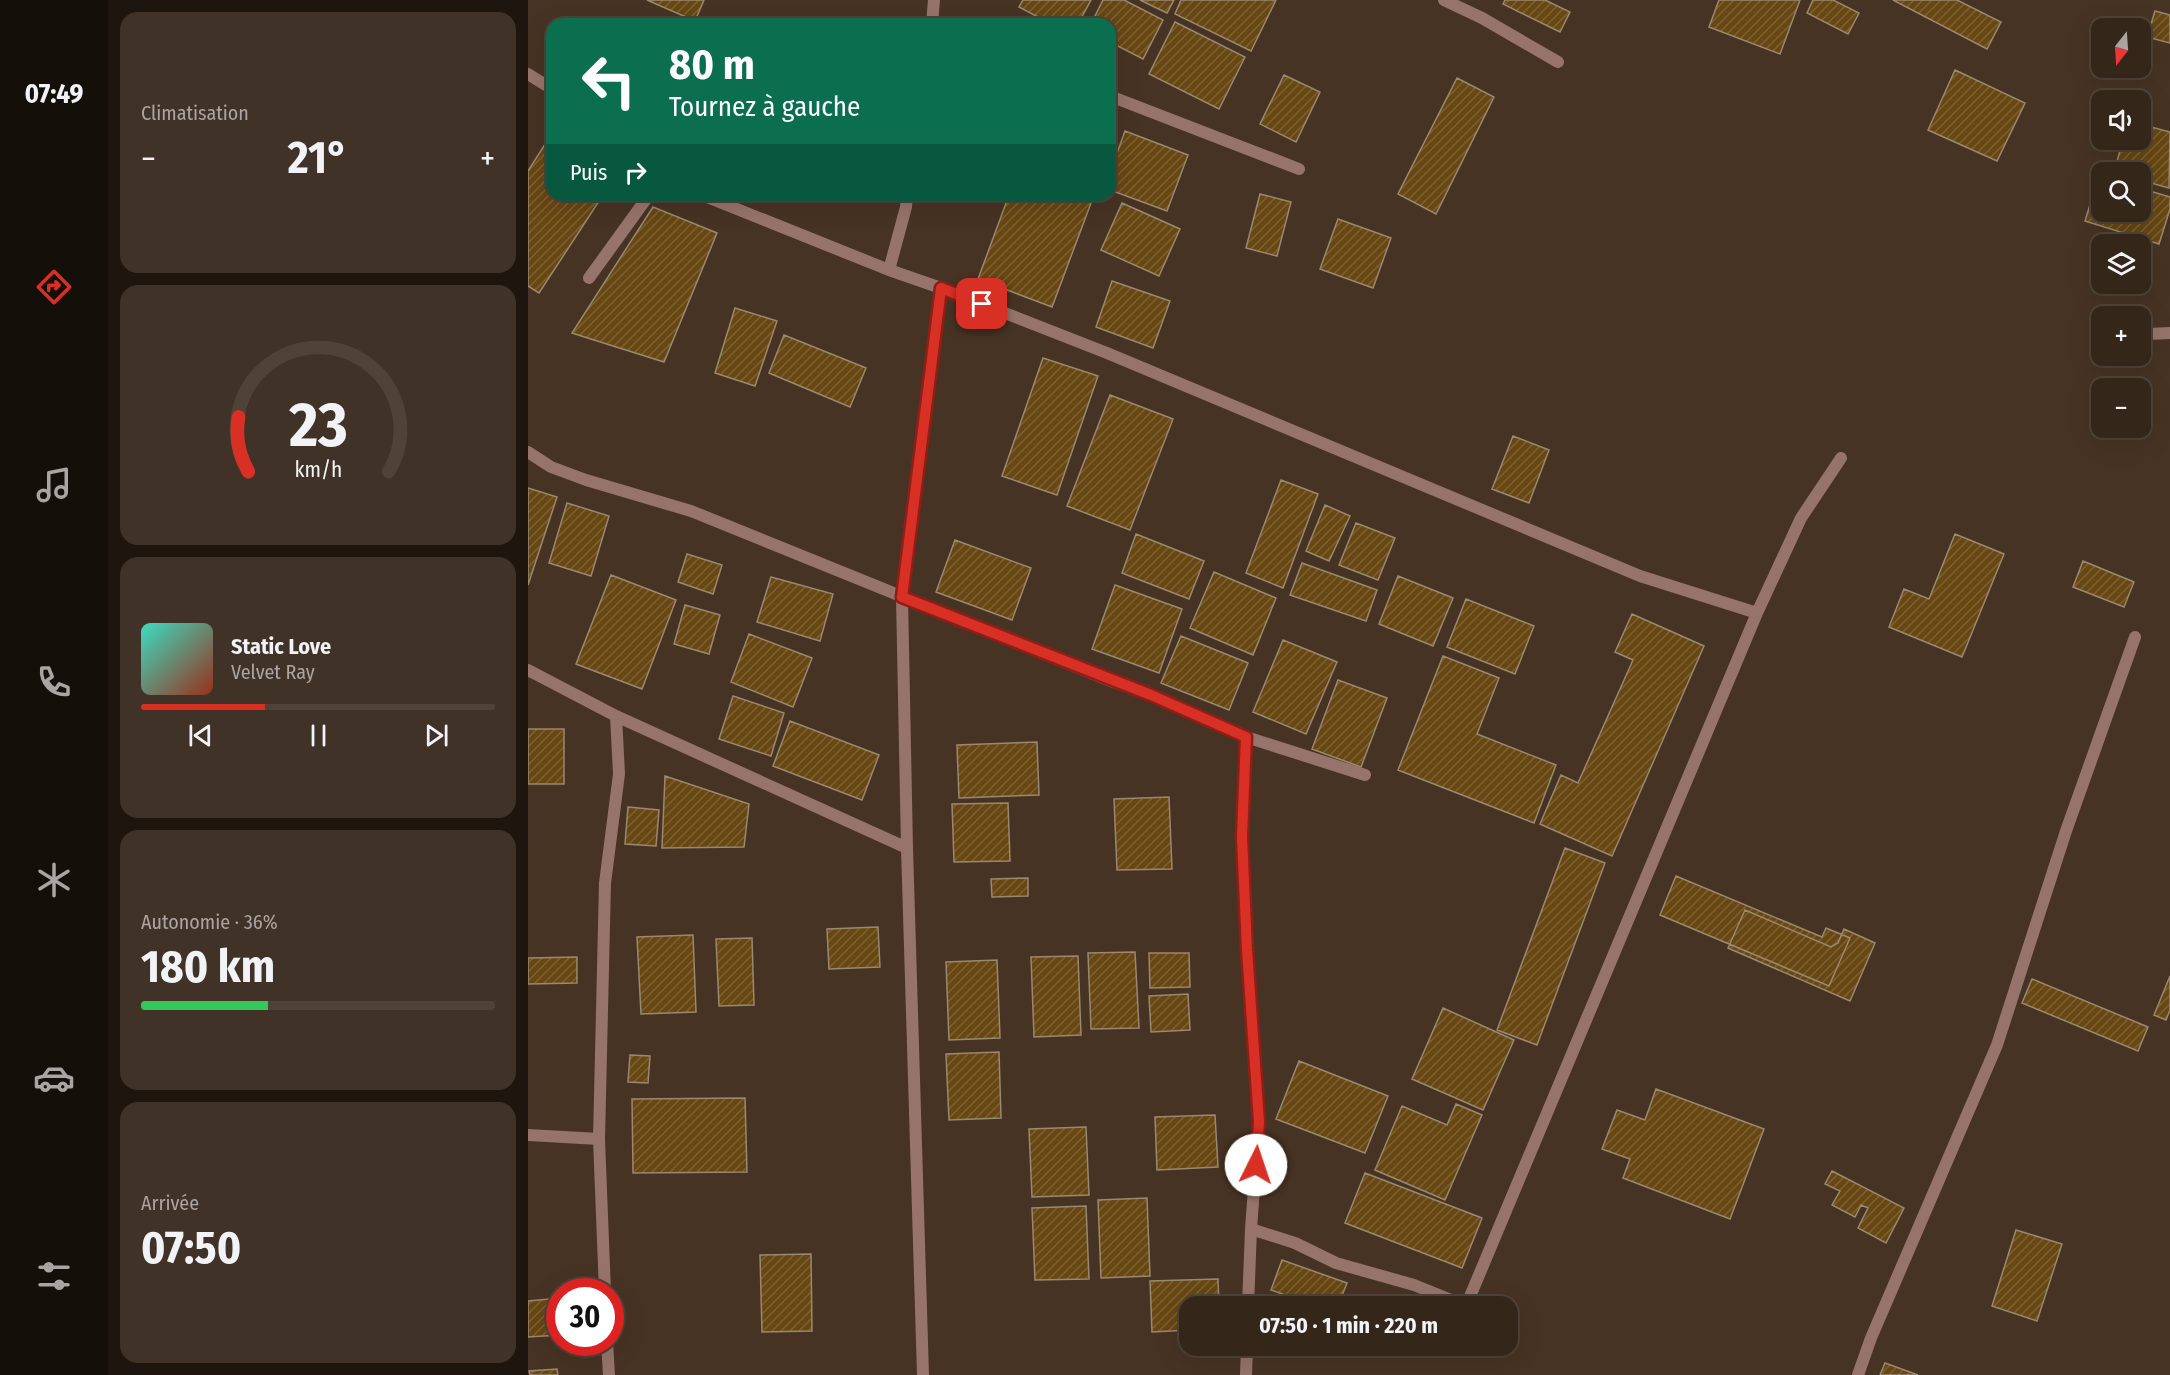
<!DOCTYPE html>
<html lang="fr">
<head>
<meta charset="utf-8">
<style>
  body { margin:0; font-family:"Fira Sans Condensed",sans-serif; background:#403227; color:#f1f3f6; height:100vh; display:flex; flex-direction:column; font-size:22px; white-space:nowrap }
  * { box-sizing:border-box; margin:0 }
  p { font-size:20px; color:#aaa5a2 }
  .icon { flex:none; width:33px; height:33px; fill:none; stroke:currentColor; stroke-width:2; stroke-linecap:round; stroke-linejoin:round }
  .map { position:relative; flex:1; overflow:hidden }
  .details { display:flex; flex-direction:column; gap:12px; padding:12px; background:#1d150e; width:420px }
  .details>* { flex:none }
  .hud { position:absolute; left:18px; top:18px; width:570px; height:183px; border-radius:18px; box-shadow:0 6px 24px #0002,0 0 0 2px #4f4339; background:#0b6e4f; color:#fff; overflow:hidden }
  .needle { width:39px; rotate:197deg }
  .tools { position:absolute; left:1563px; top:18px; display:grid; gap:12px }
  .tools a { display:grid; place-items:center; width:60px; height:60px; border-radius:12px; background:#35261a; box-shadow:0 6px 24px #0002,0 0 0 2px #4f4339; font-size:30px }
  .speed { position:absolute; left:18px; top:1278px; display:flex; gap:12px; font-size:30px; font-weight:700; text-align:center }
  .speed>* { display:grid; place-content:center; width:78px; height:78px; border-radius:50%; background:#35261a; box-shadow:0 6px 24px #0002,0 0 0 2px #4f4339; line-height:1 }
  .speed .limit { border:9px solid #d22; background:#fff; color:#111 }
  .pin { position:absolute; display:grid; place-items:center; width:51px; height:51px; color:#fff; margin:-26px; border-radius:12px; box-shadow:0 3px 9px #0006 }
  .me { position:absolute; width:66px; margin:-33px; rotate:4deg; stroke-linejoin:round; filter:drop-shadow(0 0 4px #0008) }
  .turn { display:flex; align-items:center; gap:21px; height:126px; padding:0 24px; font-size:27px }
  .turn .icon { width:78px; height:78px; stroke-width:2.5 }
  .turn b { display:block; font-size:42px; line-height:51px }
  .then { display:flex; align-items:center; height:57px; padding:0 24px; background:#0003; gap:12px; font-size:22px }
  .big { font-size:45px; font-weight:700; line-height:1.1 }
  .details .widget { flex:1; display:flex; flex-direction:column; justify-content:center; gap:9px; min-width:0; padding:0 21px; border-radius:18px; background:#403227 }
  .details .dial { align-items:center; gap:0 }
  .dial svg { height:156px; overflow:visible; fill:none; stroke:#4f4339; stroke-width:7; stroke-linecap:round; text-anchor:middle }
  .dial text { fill:#f1f3f6; stroke:none }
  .song { display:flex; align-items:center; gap:18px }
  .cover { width:72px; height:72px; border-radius:9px; background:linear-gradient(135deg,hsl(170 70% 55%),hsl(10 70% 35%)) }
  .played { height:6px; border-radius:3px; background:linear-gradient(90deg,#d93025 35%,#4f4339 35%) }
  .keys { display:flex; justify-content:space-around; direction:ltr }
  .heat { display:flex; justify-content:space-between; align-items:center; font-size:33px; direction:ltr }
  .charge { height:9px; border-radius:4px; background:linear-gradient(90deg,#34c759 36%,#4f4339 0) }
  .trip { position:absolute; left:651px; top:1296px; width:339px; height:60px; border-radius:18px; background:#35261a; box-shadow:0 6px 24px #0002,0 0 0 2px #4f4339; font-weight:700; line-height:60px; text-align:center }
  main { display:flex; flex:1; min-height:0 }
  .tab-bar { display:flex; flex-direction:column; width:108px; justify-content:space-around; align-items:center; background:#150f0a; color:#aaa5a2 }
  .tab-bar .icon { width:42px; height:42px }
  .tab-bar .on { color:#d93025 }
  .tab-bar b { font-size:27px; color:#f1f3f6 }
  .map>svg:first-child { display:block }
</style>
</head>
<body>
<main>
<nav class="tab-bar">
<b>07:49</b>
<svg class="icon on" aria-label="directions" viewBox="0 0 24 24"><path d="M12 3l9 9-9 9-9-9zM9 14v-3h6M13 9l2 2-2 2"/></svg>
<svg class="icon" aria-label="music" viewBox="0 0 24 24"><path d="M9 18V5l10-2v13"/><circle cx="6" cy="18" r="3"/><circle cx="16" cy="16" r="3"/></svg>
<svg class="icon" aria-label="phone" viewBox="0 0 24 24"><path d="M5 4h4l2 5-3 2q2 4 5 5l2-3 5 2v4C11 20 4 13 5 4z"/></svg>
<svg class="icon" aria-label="climate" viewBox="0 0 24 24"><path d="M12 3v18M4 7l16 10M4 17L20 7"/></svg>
<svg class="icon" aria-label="car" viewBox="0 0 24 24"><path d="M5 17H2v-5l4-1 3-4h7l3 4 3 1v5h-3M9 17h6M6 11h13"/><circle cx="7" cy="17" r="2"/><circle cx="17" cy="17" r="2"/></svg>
<svg class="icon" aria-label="filters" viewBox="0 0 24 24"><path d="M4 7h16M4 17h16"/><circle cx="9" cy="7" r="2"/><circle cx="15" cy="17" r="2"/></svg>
</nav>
<section class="details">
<div class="widget"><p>Climatisation</p>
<div class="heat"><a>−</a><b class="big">21°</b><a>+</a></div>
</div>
<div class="widget dial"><svg viewBox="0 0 100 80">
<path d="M14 69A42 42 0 1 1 86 69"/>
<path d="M14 69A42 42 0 0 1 9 41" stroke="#d93025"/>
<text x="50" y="56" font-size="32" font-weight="700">23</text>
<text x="50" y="72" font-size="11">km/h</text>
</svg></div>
<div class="widget">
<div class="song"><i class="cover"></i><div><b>Static Love</b><p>Velvet Ray</p></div></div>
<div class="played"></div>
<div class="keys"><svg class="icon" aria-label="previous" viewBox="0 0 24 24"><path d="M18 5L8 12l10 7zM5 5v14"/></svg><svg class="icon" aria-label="pause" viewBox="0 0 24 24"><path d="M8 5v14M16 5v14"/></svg><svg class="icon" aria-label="next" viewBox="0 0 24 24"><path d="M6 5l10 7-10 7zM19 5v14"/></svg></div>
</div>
<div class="widget"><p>Autonomie · 36%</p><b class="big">180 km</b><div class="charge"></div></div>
<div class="widget"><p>Arrivée</p><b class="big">07:50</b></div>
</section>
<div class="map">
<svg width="1642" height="1375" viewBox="0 0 1642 1375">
  <defs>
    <pattern id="building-hatch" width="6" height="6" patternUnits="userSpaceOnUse" patternTransform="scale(1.5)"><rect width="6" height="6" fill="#674712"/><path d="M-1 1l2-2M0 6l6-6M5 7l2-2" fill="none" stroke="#7d6134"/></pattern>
  </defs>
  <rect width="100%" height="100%" fill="#473323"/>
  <path fill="url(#building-hatch)" stroke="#9a8871" stroke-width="1.5" d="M119,0h57l-9,21z
    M495,0h68l-13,24h-27l-32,-17z
    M575,0h21l39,20 -20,39 -33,-17v-18h-19z
    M612,0h34l-7,13z
    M653,0h95l-25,51 -76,-37z
    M977,0h40l25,12 -10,20 -57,-28z
    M1191,0h81l-20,54 -71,-27z
    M1285,0h20l26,13 -11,21 -41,-21z
    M1365,0h64l44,22 -14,27z
    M1627,11l15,4v28l-23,-6z
    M647,22l70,35 -26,52 -70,-35z
    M1427,70l70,33 -28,58 -69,-31z
    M756,75l36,17 -24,50 -36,-18z
    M929,78l37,19 -58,117 -38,-20z
    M1612,124l30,8 -1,56 -29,-8v-8h-26l9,-32h17z
    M597,131l63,24 -21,56 -57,-21v-17z
    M21,138l3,2v55h51l-64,98 -11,-7v-115z
    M1571,175l3,1v36h38v-24l30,9v12l-11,35 -74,-23z
    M732,194l31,8 -14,54 -31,-8z
    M481,195h85l-42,112 -74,-28z
    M594,203l58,26 -21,47 -58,-26z
    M125,207l64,26 -53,129 -92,-29z
    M810,219l53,19 -18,50 -53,-19z
    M584,281l58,20 -17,47 -57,-21z
    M207,308l42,13 -22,65 -40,-13z
    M256,335l82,33 -16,39 -81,-34z
    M515,358l55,18 -41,119 -55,-19z
    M582,395l63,24 -43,111 -63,-24z
    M985,436l36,14 -20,53 -37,-14z
    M753,480l37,14 -35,94 -37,-15z
    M0,488l29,9 -29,88z
    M39,503l42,13 -18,60 -42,-13z
    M797,505l25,11 -21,45 -23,-10z
    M828,523l39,15 -17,42 -39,-15z
    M608,534l68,27 -15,38 -67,-26z
    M1427,534l49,20 -42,103 -73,-30 15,-38 25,10z
    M427,540l76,28 -19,52 -76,-28z
    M159,554l35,11 -9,29 -35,-12z
    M1555,561l51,21 -10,25 -51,-20z
    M774,563l75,27 -11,31 -76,-26z
    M686,572l62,26 -23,57 -63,-27z
    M83,575l65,25 -34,89 -66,-25z
    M870,576l55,22 -20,48 -54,-22z
    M243,577l62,17 -13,47 -63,-19z
    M587,585l67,24 -23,64 -67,-24z
    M938,599l68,27 -19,48 -68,-27z
    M157,605l35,10 -11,39 -35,-10z
    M1104,614l72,32 -92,210 -72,-32 21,-49 17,8 55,-123 -18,-8z
    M221,634l63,24 -19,49 -62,-25z
    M653,636l67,27 -19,47 -68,-27z
    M755,640l54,22 -31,72 -53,-22z
    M915,656l56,22 -22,56 79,31 -22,58 -136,-53z
    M810,680l49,18 -26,69 -49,-18z
    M205,696l51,17 -13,43 -52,-17z
    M262,721l89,34 -17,45 -89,-34z
    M0,729h36v55h-36z
    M509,742l2,53 -80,3 -2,-53z
    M137,776l84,28 -5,43 -82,1z
    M641,797l3,72 -55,1 -3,-71z
    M480,803l2,58 -56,1 -2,-58z
    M100,807l31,3 -3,36 -31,-2z
    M1037,848l40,15 -68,182 -40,-15z
    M1148,876l146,61 4,-9 24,10 -21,48 -169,-71z
    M500,878v18l-36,1 -1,-18z
    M1217,910l86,37 7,-4 6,-14 31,14 -25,58 -122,-53z
    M350,927l2,40 -51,2 -2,-40z
    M165,935l3,77 -55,2 -4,-77z
    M224,938l2,67 -35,1 -3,-67z
    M607,952l4,76 -48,1 -3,-76z
    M621,953h40l1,34 -40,1z
    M550,956l3,79 -47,2 -3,-80z
    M49,957v26l-49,1v-26z
    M469,960l3,78 -51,2 -3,-78z
    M1642,976v34l-4,10 -12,-5z
    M1504,979l116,48 -10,24 -116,-48z
    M660,994l2,36 -39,2 -2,-36z
    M915,1008l71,32 -31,70 -71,-31z
    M471,1052l2,66 -52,2 -3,-66z
    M102,1055l20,1 -2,27 -20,-1z
    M771,1061l89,35 -23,57 -89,-34z
    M1128,1089l108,40 -34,90 -107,-41 7,-19 -28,-10 15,-39 28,10z
    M217,1098l2,74 -114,1 -1,-74z
    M928,1104l26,11 -37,85 -70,-30 27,-64 45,19z
    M687,1115l3,52 -61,3 -2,-53z
    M558,1127l3,68 -57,2 -3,-68z
    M1304,1171l72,37 -18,35 -28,-15 10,-20 -7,-3 -6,12 -23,-12 8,-14 -15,-7z
    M837,1173l117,45 -20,50 -117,-45z
    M619,1198l3,78 -49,2 -3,-78z
    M558,1206l3,73 -54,1 -3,-72z
    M1488,1230l46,14 -25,77 -45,-15z
    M283,1254l1,77 -50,1 -2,-77z
    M754,1260l65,23 -9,23h-21l-46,-16z
    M690,1279l1,27h-29v24l-38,2 -2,-51z
    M32,1298v37l-32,2v-36z
    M1357,1363l33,12h-38z
    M29,1369l1,6h-28l-1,-4z"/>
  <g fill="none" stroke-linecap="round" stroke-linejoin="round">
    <path stroke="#96746b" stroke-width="12" d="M916,0l38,18 76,44
      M404,24l2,-24
      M0,74l24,15
      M582,96l189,73
      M174,195l187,75 52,18 166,65 533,223 117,37 -291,693 -52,-21 -78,-22 -41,-20 -44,-14 8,-107 -12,-172 -5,-113 4,-100
      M361,270l17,-63 1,-12
      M61,278l60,-83
      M1620,334l22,-1
      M0,452l23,15 35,13 105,31 417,169 43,15 95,42 119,38
      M1229,613l44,-95 40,-60
      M0,670l88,46 291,132
      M0,1135l71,4
      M77,1292l-6,-153 6,-256 14,-109 -3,-58
      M720,1306l3,-77
      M79,1342l2,33
      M395,1375l-16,-527 -5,-251 39,-309
      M718,1375l1,-29
      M1330,1375l13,-37 126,-293 69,-214 69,-194"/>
  </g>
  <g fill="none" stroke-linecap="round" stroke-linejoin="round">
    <g stroke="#8d1f18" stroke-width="15">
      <path id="route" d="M454,304l-41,-16 -39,309 249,98 95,42 -4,100 5,113 12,172 -3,43"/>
    </g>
    <use href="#route" stroke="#d93025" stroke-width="10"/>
  </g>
</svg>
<div class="tools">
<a><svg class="needle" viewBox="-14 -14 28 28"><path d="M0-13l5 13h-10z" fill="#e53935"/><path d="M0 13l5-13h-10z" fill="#aaa5a2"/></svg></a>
<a><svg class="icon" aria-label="sound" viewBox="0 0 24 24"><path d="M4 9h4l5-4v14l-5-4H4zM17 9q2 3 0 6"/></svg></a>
<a><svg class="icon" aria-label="search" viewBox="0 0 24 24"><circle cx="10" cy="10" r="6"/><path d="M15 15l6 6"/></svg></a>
<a><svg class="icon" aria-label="layers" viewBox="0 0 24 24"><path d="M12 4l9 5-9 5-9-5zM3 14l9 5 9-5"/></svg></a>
<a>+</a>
<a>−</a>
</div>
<div class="speed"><div class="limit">30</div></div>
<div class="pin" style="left:454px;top:304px;background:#d93025"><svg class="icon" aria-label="arrive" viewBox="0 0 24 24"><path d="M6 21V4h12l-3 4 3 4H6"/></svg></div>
<svg class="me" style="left:728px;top:1165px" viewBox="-20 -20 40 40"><circle r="19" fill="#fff"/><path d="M0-13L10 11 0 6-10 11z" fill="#d93025"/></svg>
<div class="trip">07:50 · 1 min · 220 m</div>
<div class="hud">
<div class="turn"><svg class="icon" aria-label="left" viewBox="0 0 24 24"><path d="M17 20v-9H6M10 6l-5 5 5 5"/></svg><div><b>80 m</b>Tournez à gauche</div></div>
<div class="then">Puis<svg class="icon" aria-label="right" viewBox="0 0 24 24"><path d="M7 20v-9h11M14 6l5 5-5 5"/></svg></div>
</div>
</div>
</main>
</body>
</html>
